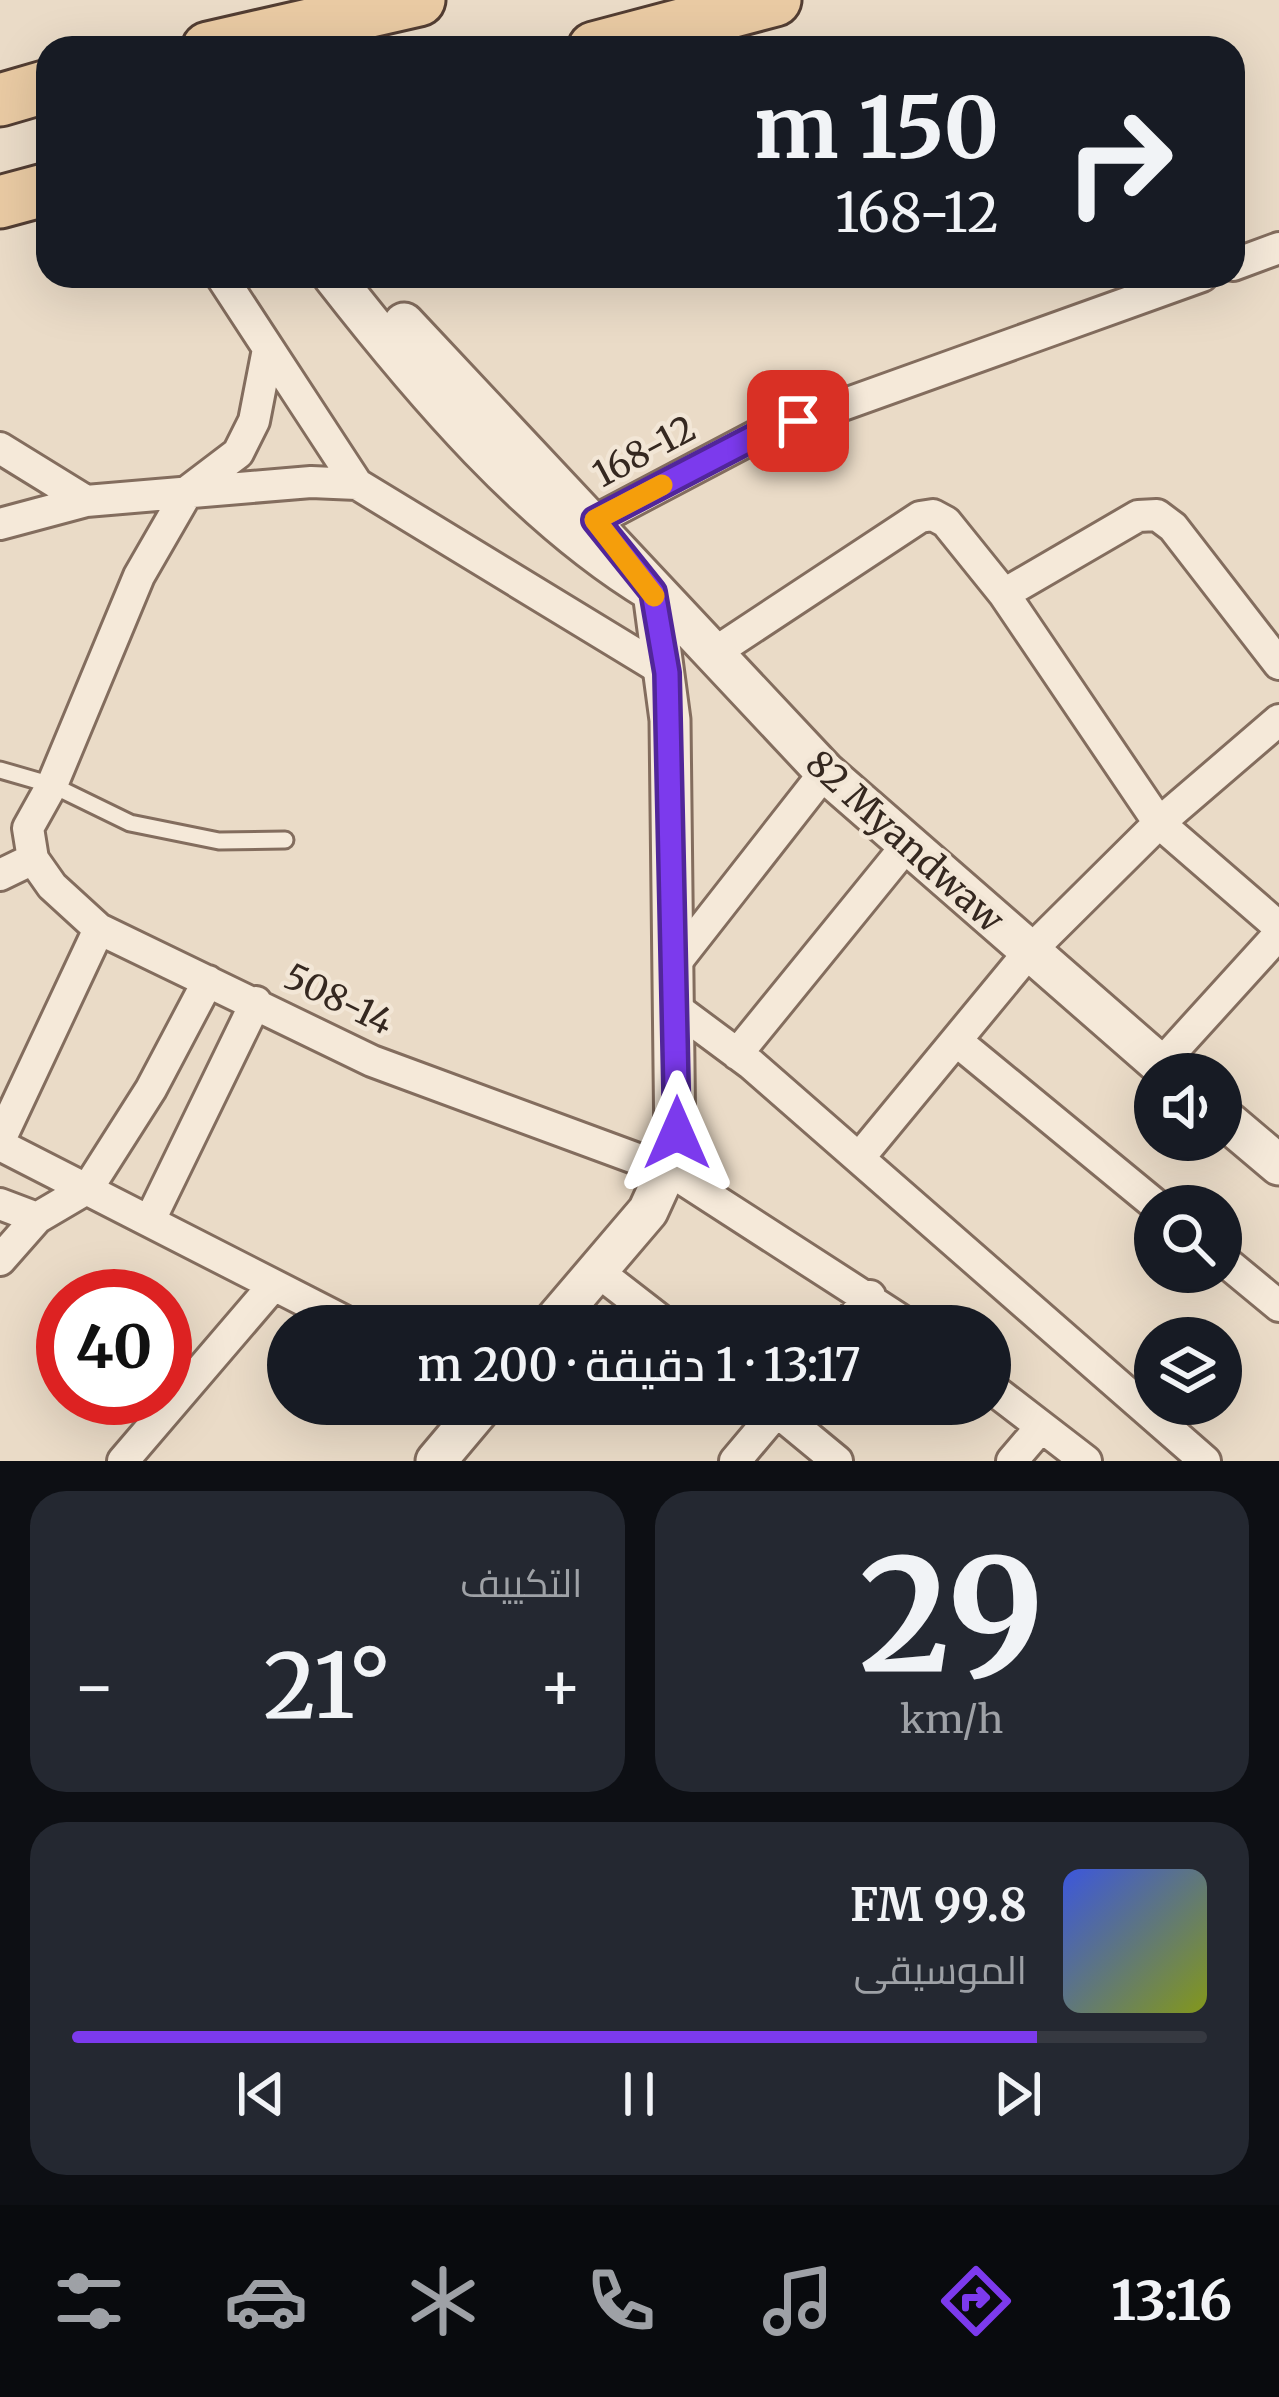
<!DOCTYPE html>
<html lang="ar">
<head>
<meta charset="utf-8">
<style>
  body { margin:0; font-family:Merriweather,Cairo,serif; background:#242831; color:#f1f3f6; direction:rtl; height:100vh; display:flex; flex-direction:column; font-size:45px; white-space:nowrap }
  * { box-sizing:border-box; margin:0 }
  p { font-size:39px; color:#9ea1a6 }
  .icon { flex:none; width:66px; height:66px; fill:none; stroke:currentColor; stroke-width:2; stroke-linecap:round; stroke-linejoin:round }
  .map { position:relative; height:1461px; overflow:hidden; direction:ltr }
  .drawer { display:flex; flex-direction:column; gap:30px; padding:30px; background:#0d0f14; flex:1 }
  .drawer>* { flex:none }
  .top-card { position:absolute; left:36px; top:36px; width:1209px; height:252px; border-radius:36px; box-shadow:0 12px 48px #0002; direction:rtl; background:#171b24; color:#f1f3f6; overflow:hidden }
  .buttons { position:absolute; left:1134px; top:1053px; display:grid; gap:24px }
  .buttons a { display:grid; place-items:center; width:108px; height:108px; border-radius:50%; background:#171b24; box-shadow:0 12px 48px #0002; font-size:60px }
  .speed { position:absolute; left:36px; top:1269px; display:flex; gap:24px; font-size:60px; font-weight:700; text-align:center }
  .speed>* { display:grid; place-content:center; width:156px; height:156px; border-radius:50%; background:#171b24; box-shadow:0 12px 48px #0002; line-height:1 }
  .speed .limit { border:18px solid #d22; background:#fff; color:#111 }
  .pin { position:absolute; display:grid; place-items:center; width:102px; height:102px; color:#fff; margin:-51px; border-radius:24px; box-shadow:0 6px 18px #0006 }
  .me { position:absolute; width:132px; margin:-66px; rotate:0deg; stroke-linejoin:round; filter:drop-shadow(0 0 9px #0008) }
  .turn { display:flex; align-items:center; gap:42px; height:252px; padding:0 48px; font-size:54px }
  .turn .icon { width:156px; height:156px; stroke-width:2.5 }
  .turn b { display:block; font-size:84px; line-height:102px }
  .big { font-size:90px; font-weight:600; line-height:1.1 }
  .drawer .card { flex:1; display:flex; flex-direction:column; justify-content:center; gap:18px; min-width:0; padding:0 42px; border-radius:36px; background:#242831 }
  .drawer .dial { align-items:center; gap:0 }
  .dial b { font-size:156px; line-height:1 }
  .song { display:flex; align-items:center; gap:36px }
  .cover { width:144px; height:144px; border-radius:18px; background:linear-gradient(135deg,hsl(230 70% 55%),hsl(70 70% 35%)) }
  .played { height:12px; border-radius:6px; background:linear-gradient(90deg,#7c3aed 85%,#363941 85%) }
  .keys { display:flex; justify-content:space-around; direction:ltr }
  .heat { display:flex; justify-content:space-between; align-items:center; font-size:66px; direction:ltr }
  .drawer .tiles { flex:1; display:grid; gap:30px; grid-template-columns:1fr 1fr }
  .card:last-child { grid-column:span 2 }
  .trip { position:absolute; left:267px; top:1305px; width:744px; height:120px; border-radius:60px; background:#171b24; box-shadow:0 12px 48px #0002; font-weight:600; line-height:120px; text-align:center; direction:rtl }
  .menu { display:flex; height:192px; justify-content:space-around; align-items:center; background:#090b0e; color:#9ea1a6 }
  .menu .icon { width:84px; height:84px }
  .menu .current { color:#7c3aed }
  .menu b { font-size:54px; color:#f1f3f6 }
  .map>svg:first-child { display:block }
</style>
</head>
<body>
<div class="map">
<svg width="1279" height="1461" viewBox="0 0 1279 1461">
  <rect width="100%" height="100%" fill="#eadbc7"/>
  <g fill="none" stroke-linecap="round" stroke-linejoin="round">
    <g stroke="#836d5e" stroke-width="21">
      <path id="service" d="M0,770l52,15 78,38 89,18 66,-1"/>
    </g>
    <g stroke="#836d5e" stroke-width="36">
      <path id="minor" d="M1233,265l46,-17
        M221,276l136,208 310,189
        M268,349l-14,72 -16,32 -50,38 -49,85 -87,209 -24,43 5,31 19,27 47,43 273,132 298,110 240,155
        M0,448l86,53
        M595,521l161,-85 446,-160
        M0,524l86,-23 225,-19 46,2
        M1004,594l134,-78 19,-1 16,12 106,137
        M711,655l209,-138 13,-2 13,7 58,72 155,229 120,104
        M0,875l33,-16
        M677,961l148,-189
        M677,1009l74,55 454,397
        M959,1043l198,163
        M737,1054l170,-209
        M1160,1065l119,-131
        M0,1140l99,-211
        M0,1145l354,181
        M859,1158l170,-206 130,-129 120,-103
        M0,1204l37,14
        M151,1218l105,-216
        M1221,1258l58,48
        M0,1260l37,-42 51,-30 63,-99 57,-108
        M597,1271l71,55
        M846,1326l24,-30
        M990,1387l96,74
        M768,1404l69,57
        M123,1461l149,-174
        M735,1461l48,-57
        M1012,1461l29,-34"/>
    </g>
    <g stroke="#836d5e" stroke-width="45">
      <path id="tertiary" d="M333,276c88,113 197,242 320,316l17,128 5,432 -27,59 -98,115
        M404,323l421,449 346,302
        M1221,1116l58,49
        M436,1461l48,-57"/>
    </g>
    <g stroke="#523d32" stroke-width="57">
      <path id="primary" d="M208,48l211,-48
        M594,48l181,-48
        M0,100l48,-14
        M0,202l48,-13"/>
    </g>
    <use href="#service" stroke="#f5e9d9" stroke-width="15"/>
    <use href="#minor" stroke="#f5e9d9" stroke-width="30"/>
    <use href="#tertiary" stroke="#f5e9d9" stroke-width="39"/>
    <use href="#primary" stroke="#e9caa3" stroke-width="51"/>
  </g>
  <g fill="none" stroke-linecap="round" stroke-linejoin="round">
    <g stroke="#51269a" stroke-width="30">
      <path id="route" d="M677,1133l-10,-460 -14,-81 -58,-72 161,-84 42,-15"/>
    </g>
    <use href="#route" stroke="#7c3aed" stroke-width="21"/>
    <path stroke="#f59e0b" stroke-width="21" d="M654,596l-59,-76 67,-35"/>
  </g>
  <g text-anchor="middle" stroke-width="9" stroke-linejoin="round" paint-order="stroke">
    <g font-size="36" fill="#352820" stroke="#f2e6d6">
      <text transform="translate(644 451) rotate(-28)" y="13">168-12</text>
      <text transform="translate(905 841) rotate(42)" y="13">82 Myandwaw</text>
      <text transform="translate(339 999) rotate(26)" y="13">508-14</text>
    </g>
  </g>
</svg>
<div class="buttons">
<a><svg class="icon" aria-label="sound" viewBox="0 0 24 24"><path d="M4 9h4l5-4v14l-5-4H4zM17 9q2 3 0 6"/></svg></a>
<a><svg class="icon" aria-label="search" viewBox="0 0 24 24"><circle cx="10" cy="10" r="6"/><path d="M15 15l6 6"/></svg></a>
<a><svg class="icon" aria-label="layers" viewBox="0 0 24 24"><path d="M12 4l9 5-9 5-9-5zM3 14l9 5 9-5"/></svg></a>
</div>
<div class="speed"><div class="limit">40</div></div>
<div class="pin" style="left:798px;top:421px;background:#d93025"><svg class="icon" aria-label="arrive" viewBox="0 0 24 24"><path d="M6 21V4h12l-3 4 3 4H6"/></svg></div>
<svg class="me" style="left:677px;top:1133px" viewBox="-20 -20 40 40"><path d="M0-17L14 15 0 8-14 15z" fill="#7c3aed" stroke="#fff" stroke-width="4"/></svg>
<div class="trip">13:17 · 1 دقيقة · 200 m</div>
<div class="top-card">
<div class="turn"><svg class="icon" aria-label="right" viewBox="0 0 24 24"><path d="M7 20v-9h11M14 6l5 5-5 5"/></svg><div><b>150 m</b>168-12</div></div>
</div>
</div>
<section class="drawer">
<div class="tiles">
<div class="card dial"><b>29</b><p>km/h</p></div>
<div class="card"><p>التكييف</p>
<div class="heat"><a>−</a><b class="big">21°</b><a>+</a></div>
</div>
<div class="card">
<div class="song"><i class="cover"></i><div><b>99.8 FM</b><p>الموسيقى</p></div></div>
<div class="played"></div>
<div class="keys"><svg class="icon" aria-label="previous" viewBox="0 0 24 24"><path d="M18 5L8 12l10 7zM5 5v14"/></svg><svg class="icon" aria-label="pause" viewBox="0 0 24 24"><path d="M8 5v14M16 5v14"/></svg><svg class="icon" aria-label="next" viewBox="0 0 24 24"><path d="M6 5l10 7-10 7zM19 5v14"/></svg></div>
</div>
</div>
</section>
<nav class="menu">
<b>13:16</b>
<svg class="icon current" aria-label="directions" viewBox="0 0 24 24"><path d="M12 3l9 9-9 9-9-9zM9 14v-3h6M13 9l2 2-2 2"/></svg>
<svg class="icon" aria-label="music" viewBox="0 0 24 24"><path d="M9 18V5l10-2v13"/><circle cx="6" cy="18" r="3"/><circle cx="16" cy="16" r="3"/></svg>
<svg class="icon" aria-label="phone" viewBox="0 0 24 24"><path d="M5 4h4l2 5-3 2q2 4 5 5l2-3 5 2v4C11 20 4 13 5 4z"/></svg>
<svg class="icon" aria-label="climate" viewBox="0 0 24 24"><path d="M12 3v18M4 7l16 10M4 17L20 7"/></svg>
<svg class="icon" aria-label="car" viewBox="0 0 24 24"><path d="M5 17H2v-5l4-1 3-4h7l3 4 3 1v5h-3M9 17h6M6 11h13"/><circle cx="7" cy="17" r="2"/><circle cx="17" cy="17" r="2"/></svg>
<svg class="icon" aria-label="filters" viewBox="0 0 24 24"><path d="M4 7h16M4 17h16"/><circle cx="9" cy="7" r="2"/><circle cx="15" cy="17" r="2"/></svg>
</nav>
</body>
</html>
